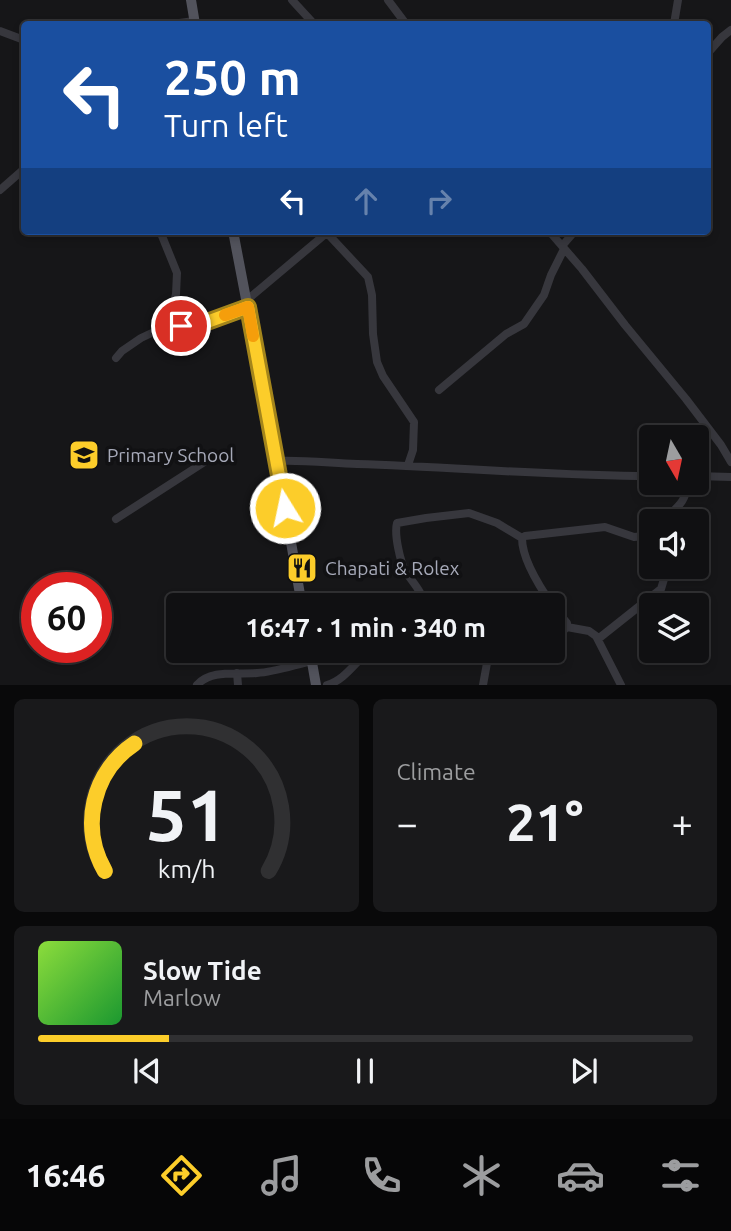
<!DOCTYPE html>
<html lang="en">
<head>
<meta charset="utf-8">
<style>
  body { margin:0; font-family:Ubuntu,sans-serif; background:#19191b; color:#f1f3f6; height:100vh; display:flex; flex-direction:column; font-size:26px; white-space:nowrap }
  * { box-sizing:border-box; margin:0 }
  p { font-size:23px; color:#9c9d9f }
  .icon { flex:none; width:38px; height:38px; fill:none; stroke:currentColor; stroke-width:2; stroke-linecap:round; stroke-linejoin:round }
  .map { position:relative; height:685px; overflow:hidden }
  .drawer { display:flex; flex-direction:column; gap:14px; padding:14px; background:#09090a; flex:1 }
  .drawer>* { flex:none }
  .guide { position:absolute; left:21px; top:21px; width:690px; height:214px; border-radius:7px; box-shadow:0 4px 10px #0003,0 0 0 2px #303032; background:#1a4fa0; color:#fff; overflow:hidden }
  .needle { width:46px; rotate:171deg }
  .fabs { position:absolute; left:639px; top:425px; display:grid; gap:14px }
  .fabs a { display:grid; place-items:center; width:70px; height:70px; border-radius:7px; background:#101012; box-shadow:0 4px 10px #0003,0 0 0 2px #303032; font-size:35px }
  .speed { position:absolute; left:21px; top:572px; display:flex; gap:14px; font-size:35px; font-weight:700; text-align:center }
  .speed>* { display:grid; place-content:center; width:91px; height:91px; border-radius:50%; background:#101012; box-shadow:0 4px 10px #0003,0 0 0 2px #303032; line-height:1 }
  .speed .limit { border:10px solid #d22; background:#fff; color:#111 }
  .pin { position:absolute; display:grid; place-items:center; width:60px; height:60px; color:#fff; margin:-30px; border:4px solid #fff; border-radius:50%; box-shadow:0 2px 7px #0007 }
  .me { position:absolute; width:77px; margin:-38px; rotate:350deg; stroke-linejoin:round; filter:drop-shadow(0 0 5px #0008) }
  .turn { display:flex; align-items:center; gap:24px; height:147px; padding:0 28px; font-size:32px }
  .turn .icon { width:91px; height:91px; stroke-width:2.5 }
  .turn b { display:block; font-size:49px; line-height:60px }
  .lanes { display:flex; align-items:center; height:66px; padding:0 28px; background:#0003; justify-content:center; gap:35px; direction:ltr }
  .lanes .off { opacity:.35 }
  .big { font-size:52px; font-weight:600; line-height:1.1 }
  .drawer .card { flex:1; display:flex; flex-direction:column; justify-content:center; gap:10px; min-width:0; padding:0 24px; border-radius:10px; background:#19191b }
  .drawer .dial { align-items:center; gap:0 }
  .dial svg { height:182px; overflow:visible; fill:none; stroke:#303032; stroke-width:7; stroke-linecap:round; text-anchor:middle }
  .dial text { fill:#f1f3f6; stroke:none }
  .song { display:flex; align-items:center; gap:21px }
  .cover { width:84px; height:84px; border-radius:10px; background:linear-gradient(135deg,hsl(90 70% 55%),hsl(130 70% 35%)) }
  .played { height:7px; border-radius:4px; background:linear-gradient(90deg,#fccd2a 20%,#303032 20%) }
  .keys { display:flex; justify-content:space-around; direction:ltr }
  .heat { display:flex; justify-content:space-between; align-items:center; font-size:38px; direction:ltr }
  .drawer .tiles { flex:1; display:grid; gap:14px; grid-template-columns:1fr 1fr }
  .card:last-child { grid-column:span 2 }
  .trip { position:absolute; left:166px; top:593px; width:399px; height:70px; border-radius:7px; background:#101012; box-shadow:0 4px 10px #0003,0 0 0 2px #303032; font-weight:600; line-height:70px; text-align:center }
  .menu { display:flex; height:112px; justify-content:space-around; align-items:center; background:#060607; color:#9c9d9f }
  .menu .icon { width:49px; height:49px }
  .menu .on { color:#fccd2a }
  .menu b { font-size:32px; color:#f1f3f6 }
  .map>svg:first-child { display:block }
</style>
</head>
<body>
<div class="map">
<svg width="731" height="685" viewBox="0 0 731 685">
  <rect width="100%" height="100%" fill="#161618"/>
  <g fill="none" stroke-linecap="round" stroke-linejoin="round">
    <path stroke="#37373d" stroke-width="8" d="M292,0l22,24
      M388,0l18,24
      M172,24l22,-3
      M674,24l4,-24
      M0,31l24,9
      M707,54l15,-17 9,-7
      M0,190l24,-21
      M160,231l17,42 -1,21 -8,34
      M549,231l33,38 43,56 61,74 35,46 10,17
      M327,233l41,44 4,18 1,39 4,28 6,14 31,46 -1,28 -5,15
      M562,246l13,-15
      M247,300l82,-69
      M116,358l6,-7 19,-13 15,-7 51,-9 41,-15
      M439,390l67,-56 18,-10 20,-29 7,-20 13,-26
      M277,461c27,-1 53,2 80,3 98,3 196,12 294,12
      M696,476l35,1
      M116,519l90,-58
      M662,522c14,-15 23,-17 26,-39
      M425,606c-3,-15 -12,-23 -19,-34 -6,-10 -12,-38 -9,-49l29,-5 43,-5 28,10 25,15
      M553,606c-12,-17 -31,-47 -31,-68l3,-2 80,-9 29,10 11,-1 6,-4
      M553,606l14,17v4l-4,4 -10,3
      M567,627l22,4 7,5 25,49
      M598,639l63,-50 3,-10 -4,-12
      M237,673l1,12
      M197,685c14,-16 40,-10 60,-12 18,-1 37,-8 55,-12
      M327,685c18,-5 28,-23 42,-34
      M483,685l4,-22 5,-12"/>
    <path stroke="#52535c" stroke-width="10" d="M191,0l4,24
      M233,231l44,230 25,145
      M310,651l6,34"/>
  </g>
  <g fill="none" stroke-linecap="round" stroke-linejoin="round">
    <g stroke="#a4851b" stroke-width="18">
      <path id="route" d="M181,326l26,-4 41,-15 37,201"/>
    </g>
    <use href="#route" stroke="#fccd2a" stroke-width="12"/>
    <path stroke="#f59e0b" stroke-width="12" d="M225,315l23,-8 5,29"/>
  </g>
  <defs>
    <g id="school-square" transform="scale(1.575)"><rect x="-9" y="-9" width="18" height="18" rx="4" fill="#fccd2a" stroke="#111113"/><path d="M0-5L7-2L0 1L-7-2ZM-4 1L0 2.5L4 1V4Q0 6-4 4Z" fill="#111"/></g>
    <g id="restaurant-square" transform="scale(1.575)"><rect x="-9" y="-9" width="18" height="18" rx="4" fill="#fccd2a" stroke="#111113"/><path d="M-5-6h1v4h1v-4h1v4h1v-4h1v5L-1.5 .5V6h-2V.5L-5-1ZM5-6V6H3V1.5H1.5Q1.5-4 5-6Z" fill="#111"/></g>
  </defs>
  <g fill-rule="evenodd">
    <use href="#school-square" x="84" y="455"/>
    <use href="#restaurant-square" x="302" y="568"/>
  </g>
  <g text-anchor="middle" stroke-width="7" stroke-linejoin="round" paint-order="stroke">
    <g font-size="19" fill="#a7aab9" stroke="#111113" text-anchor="start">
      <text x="107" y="462">Primary School</text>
      <text x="325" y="575">Chapati &amp; Rolex</text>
    </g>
  </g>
</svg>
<div class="fabs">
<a><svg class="needle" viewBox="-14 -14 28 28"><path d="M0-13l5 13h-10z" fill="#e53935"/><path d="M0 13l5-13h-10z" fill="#9c9d9f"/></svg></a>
<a><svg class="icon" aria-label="sound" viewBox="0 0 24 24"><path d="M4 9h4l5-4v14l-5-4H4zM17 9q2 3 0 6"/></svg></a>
<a><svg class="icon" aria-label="layers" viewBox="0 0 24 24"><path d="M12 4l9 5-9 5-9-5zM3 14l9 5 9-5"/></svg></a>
</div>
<div class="speed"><div class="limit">60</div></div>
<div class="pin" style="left:181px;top:326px;background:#d93025"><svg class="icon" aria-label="arrive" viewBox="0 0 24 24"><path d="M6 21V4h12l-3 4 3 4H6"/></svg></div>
<svg class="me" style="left:285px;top:508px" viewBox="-20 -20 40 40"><circle r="17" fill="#fccd2a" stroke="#fff" stroke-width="3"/><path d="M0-11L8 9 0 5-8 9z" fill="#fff"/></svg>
<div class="trip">16:47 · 1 min · 340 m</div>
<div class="guide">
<div class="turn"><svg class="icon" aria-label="left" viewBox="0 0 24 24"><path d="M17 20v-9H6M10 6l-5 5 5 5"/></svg><div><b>250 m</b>Turn left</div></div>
<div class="lanes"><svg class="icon" aria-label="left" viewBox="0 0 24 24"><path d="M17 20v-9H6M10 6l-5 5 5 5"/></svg><svg class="icon off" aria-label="ahead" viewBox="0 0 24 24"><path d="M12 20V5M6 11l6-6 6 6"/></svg><svg class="icon off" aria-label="right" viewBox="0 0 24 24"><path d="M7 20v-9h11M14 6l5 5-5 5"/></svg></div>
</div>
</div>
<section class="drawer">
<div class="tiles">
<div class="card dial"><svg viewBox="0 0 100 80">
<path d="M14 69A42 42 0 1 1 86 69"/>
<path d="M14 69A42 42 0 0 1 27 13" stroke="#fccd2a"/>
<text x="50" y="56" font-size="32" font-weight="700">51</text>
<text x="50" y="72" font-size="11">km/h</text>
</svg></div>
<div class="card"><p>Climate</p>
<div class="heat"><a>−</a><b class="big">21°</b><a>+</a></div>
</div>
<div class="card">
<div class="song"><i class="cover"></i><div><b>Slow Tide</b><p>Marlow</p></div></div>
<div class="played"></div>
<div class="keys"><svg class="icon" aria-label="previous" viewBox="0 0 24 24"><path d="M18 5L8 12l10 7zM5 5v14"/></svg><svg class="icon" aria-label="pause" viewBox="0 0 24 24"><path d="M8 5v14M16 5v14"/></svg><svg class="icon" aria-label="next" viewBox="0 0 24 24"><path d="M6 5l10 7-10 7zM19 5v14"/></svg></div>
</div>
</div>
</section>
<nav class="menu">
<b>16:46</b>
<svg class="icon on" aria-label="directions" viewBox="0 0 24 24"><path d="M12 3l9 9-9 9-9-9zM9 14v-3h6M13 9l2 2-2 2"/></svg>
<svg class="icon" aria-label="music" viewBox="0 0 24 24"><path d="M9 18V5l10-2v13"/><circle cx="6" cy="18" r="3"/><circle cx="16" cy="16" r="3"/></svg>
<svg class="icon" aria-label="phone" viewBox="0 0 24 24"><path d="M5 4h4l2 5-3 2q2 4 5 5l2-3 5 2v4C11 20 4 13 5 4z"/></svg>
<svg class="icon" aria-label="climate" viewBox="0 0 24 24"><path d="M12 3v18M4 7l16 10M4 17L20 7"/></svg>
<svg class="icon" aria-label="car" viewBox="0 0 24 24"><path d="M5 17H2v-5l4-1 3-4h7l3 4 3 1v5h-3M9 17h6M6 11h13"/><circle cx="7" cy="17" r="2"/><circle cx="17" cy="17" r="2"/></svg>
<svg class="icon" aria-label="filters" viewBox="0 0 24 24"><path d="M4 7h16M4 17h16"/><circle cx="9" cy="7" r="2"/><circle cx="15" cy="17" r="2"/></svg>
</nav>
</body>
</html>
